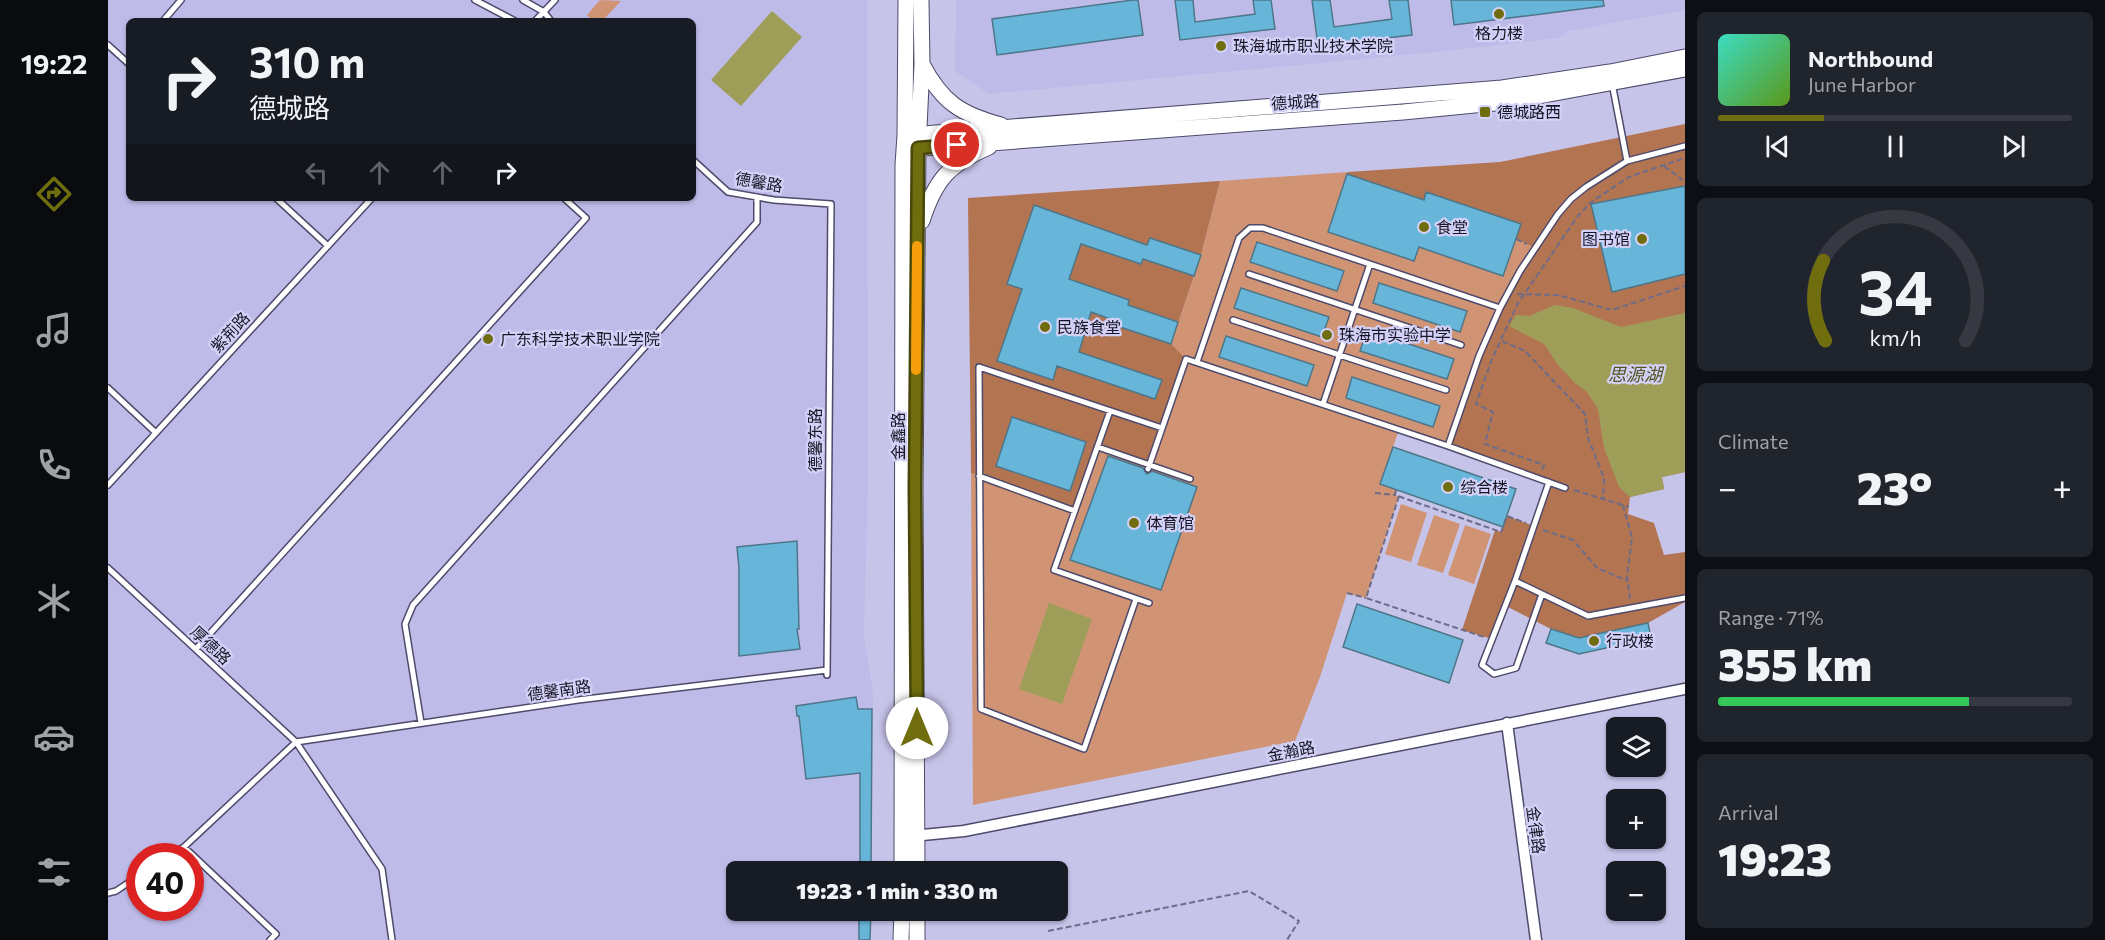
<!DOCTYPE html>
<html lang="en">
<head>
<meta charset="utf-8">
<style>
  body { margin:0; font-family:Commissioner,"Noto Sans SC",sans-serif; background:#20242c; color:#f1f3f6; height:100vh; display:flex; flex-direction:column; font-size:22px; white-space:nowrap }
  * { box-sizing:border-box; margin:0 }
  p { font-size:20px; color:#9ea1a6 }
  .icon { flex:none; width:33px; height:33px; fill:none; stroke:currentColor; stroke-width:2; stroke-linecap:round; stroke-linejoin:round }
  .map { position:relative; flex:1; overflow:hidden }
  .sheet { display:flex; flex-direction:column; gap:12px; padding:12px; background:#0d0f14; width:420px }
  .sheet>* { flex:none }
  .guide { position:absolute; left:18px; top:18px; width:570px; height:183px; border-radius:9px; box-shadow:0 2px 4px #0004; background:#171b24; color:#f1f3f6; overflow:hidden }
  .buttons { position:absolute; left:1498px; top:717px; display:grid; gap:12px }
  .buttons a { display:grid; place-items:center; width:60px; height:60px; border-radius:9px; background:#171b24; box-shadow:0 2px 4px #0004; font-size:30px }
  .speed { position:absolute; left:18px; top:843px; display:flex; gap:12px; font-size:30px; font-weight:700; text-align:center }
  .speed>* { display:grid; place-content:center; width:78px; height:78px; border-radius:50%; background:#171b24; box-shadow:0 2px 4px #0004; line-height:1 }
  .speed .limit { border:9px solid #d22; background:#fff; color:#111 }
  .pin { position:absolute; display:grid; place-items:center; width:51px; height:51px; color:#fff; margin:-26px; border:3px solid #fff; border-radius:50%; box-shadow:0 2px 6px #0007 }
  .me { position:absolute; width:66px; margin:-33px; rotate:0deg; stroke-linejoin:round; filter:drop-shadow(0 0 4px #0008) }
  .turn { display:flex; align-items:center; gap:21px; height:126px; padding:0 24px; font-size:27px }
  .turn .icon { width:78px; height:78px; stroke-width:2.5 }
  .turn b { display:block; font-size:42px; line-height:51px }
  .lanes { display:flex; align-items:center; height:57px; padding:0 24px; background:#0003; justify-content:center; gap:30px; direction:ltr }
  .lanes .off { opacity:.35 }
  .big { font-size:45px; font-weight:800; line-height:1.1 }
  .sheet .tile { flex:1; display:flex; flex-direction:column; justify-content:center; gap:9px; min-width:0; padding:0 21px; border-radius:9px; background:#20242c }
  .sheet .dial { align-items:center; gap:0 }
  .dial svg { height:156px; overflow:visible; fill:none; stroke:#363941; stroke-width:7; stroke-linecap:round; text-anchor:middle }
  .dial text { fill:#f1f3f6; stroke:none }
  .song { display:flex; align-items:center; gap:18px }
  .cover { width:72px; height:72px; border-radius:9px; background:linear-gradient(135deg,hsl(170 70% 55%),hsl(90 70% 35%)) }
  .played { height:6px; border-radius:3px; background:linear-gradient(90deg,#6f6d0e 30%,#363941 30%) }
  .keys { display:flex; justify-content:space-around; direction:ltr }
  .heat { display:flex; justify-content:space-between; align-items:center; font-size:33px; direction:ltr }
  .charge { height:9px; border-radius:4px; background:linear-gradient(90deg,#34c759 71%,#363941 0) }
  .trip { position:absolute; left:618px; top:861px; width:342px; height:60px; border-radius:9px; background:#171b24; box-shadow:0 2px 4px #0004; font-weight:800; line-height:60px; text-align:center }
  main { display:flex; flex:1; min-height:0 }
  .menu { display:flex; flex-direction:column; width:108px; justify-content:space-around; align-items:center; background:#090b0e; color:#9ea1a6 }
  .menu .icon { width:42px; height:42px }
  .menu .current { color:#6f6d0e }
  .menu b { font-size:27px; color:#f1f3f6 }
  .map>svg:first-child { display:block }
</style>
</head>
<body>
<main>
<nav class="menu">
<b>19:22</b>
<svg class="icon current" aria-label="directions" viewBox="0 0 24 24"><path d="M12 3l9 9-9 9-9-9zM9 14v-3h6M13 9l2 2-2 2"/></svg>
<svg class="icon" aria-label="music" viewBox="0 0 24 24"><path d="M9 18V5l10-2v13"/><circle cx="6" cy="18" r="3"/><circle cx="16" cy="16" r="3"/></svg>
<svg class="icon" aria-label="phone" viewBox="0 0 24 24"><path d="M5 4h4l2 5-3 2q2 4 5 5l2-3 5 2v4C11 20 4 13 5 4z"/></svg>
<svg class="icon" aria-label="climate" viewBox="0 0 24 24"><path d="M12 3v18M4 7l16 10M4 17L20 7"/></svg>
<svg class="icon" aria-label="car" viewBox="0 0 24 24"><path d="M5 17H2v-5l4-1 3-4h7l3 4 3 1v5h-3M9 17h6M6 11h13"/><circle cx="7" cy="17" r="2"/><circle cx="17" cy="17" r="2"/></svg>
<svg class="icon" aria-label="filters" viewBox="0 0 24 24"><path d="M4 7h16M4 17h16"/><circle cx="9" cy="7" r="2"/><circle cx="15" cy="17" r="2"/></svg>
</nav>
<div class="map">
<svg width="1577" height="940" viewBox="0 0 1577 940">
  <rect width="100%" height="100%" fill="#c7c4ea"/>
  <path fill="#bfbbe9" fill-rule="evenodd" d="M0,0h759l1,480 -4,155 9,58 -2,178 -135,1v38l134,1v29h-762zM21,21h564v177h-564zM32,856h50v52h-50z
    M848,0h729v10l-117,21 -8,7 -144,16 -427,40 -34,-23z"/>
  <path fill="#d09475" d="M492,0l21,1 -19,20h-9l-6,-6z
    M1240,172l-19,58 85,31 5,-14 84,29 13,-37 19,9 -87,198 -49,-16 -19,54 16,6 -1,5 4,1 -33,102 -19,-5 -27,84 -25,64 -322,64 -2,-332 104,38 23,-64 73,-103 30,-89 19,-74z
    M1293,504l26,9 -16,49 -26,-8z
    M1326,515l26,9 -17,49 -26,-8z
    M1357,525l26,9 -17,50 -26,-9z"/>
  <path fill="#b37452" d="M1577,124v348l-23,5 2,12 -34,8 -2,17 26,9 10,32 21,-3v50l-37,21 -69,15 -28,-9 -45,-23 -14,33 -30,-9 33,-100 6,2 6,-16 27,10 15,-44 -101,-36 31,-90 28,-61 28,-47 -19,-9 4,-15 -93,-32 -3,8 -77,-26 1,-2 152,-10z
    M1112,181l-19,74 -30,89 15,15 -37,106 -51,-18 -23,64 -104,-38 -3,-275z"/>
  <path fill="#9e9e58" d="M664,11l30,26 -61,69 -30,-26z
    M1447,305l18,3 48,19 64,-14v159l-23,5 2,12 -34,8 -11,-10 -15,-39 -6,-39 -11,-17 -11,-8 -18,-19 -14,-21 -35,-18 7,-11 13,1z
    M941,603l43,16 -30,85 -43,-15z"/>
  <path fill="#67b6d9" stroke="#4e7689" stroke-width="1.5" d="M1025,0h5l5,35 -146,20 -5,-36z
    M1067,0h18l2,22 60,-8 -2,-14h18l4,29 -95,11z
    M1204,0h18l4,27 58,-8 -3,-19h19l4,35 -94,11z
    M1343,0h152l1,6 -150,19z
    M1239,174l77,26 2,-8 95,32 -18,52 -84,-29 -5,14 -86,-29z
    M1577,186v88l-73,18 -21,-88z
    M926,205l113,40 3,-7 51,17 -7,21 -51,-17 -2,5 -60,-20 -12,35 60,21 -1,5 50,17 -7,22 -51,-17 1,-4 -30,-11 -12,40 83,28 -7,19 -98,-33 -4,14 -56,-19 25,-72 -15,-5z
    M1149,242l87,29 -7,20 -87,-29z
    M1271,283l88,28 -7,21 -87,-29z
    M1133,288l88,29 -7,20 -88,-29z
    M1259,330l87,29 -7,20 -87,-28z
    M1118,336l88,29 -7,21 -88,-29z
    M1244,377l88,29 -7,21 -87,-29z
    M904,417l74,25 -16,49 -74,-25z
    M1285,447l123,42 -13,38 -123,-43z
    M1000,456l35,12 4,6 5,-3 45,16 -36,103 -91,-30z
    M689,541l2,88h-2l3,20 -61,7v-88l-2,-21z
    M1249,604l106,36 -14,43 -106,-36z
    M1540,623l3,15 -72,16 -33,-11 5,-14 28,9z
    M748,697l2,12h14l-1,163h-11v-99l-54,6 -7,-63h-2l-1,-10z
    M751,910h12l-1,30h-11z"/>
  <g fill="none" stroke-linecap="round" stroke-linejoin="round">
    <g stroke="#4e4a6b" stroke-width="8">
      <path id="lane" d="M367,0l40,21
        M415,0l21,12 7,9
        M55,21l18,-21
        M427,21l20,-21
        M0,45l21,19
        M1504,83l15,78
        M585,160l35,32 46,8 57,4 -4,471
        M168,198l52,48
        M1141,274l212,71
        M1125,320l213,70
        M1089,362l42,-124 11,-10h13l237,80
        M0,388l48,45
        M1215,404l47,-140
        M1002,411l-56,159 95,33
        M1340,446l31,-90 21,-48 20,-37 38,-57 13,-15 15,-12 41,-26 58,-15
        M990,447l92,32
        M1040,469l38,-110 262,87 117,42
        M871,476l96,35
        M1441,482l-34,99 73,35 97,-18
        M0,485l264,-287
        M0,568l188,174 86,127 10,71
        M1407,581l-33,84 12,9 22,-6 26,-74
        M1028,599l-52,150 -103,-40 -2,-342 183,61
        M88,649l390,-431 -22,-20
        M313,723l-16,-99 8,-19 344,-383v-25
        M188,742l282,-42 249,-30
        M76,847l92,87 -6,6
        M61,856l15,-9 112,-105
        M0,893l8,-2 24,-16"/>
    </g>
    <g stroke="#4e4a6b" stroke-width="13">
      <path id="street" d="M1399,723l29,217
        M804,836l52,-5 721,-142"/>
    </g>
    <g stroke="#4e4a6b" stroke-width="17">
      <path id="secondary" d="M814,64c20,38 38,50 79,61
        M803,135l591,-47 108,-16 75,-15
        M802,149l493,-37 102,-10 180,-33
        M814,221c13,-41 27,-57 67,-74
        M794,872l1,-707 2,-30 1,-135
        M809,872l-2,-383 3,-340 4,-85 -1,-64
        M793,940l1,-30
        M809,940v-30"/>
    </g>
    <path stroke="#6e6c86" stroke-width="2" stroke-dasharray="6 3" stroke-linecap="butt" d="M1556,166l21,16
      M1408,239l11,5
      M1409,294l41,1 54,15 73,-24
      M1394,341l23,10 60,63 3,24 16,40 -1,21
      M1434,470l2,-5 -59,-21 8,-32 -17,-8 16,-45 26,-56 60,-87 12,-13 39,-26 56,-19
      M1288,490l-1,5 106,37 6,-16 19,7
      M1466,490l55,17
      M1267,493l20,2
      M1291,496l-33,102 118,39
      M1515,505l9,33 -5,38 3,23
      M1435,530l30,10 24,28 31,13
      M1239,593l19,5
      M940,931l201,-40 50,30 -12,19"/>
    <use href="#lane" stroke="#fff" stroke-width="5"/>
    <use href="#street" stroke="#fff" stroke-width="10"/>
    <use href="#secondary" stroke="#fff" stroke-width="15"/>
  </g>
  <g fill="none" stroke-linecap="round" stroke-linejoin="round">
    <g stroke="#484709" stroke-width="15">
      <path id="route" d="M809,728l-2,-239 3,-341 39,-3"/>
    </g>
    <use href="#route" stroke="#6f6d0e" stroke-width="10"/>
    <path stroke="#f59e0b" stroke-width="10" d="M808,370l1,-124"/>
  </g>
  <g fill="#6f6d0e" stroke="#d4d1f8" stroke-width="2">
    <circle cx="1391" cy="14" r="6"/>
    <circle cx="1113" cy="46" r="6"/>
    <rect x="1371" y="106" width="12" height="12" rx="3"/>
    <circle cx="1316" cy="227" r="6"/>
    <circle cx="1534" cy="239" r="6"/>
    <circle cx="937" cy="327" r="6"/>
    <circle cx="1219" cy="335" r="6"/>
    <circle cx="380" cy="339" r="6"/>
    <circle cx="1340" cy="487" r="6"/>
    <circle cx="1026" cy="523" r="6"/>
    <circle cx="1486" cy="641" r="6"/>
  </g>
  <g text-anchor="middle" stroke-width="4.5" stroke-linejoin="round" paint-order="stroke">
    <g font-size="16" fill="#171523" stroke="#d4d1f8" text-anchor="start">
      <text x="1391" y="39" text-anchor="middle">格力楼</text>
      <text x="1125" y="52">珠海城市职业技术学院</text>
      <text x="1389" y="118">德城路西</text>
      <text x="1328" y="233">食堂</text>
      <text x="1522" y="245" text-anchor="end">图书馆</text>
      <text x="949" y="333">民族食堂</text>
      <text x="1231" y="341">珠海市实验中学</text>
      <text x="392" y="345">广东科学技术职业学院</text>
      <text x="1352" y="493">综合楼</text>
      <text x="1038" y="529">体育馆</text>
      <text x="1498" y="647">行政楼</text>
    </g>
    <g font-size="16" fill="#171523" stroke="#d4d1f8">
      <text transform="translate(1187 102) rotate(-4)" y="6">德城路</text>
      <text transform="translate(651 182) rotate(10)" y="6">德馨路</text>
      <text transform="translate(122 332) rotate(-47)" y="6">紫荊路</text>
      <text transform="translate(790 436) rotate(-90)" y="6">金鑫路</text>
      <text transform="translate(707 440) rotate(-90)" y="6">德馨东路</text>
      <text transform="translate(103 645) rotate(43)" y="6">厚德路</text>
      <text transform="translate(451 690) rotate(-8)" y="6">德馨南路</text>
      <text transform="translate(1183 751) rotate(-11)" y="6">金瀚路</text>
      <text transform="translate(1428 830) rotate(82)" y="6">金律路</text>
    </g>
    <g font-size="18" font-style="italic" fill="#53521d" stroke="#d4d1f8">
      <text x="1527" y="381">思源湖</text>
    </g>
  </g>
</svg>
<div class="buttons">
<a><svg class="icon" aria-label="layers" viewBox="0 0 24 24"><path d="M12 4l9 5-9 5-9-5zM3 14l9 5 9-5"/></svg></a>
<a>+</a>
<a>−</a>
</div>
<div class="speed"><div class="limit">40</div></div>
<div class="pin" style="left:849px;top:145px;background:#d93025"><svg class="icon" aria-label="arrive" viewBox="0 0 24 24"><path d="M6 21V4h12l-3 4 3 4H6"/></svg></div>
<svg class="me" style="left:809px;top:728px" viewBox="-20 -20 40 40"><circle r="19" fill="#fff"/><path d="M0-13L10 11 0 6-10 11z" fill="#6f6d0e"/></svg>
<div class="trip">19:23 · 1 min · 330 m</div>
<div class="guide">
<div class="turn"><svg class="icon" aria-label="right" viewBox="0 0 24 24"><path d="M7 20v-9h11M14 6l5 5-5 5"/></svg><div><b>310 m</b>德城路</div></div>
<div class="lanes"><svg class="icon off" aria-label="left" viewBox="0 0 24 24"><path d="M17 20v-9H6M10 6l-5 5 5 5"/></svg><svg class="icon off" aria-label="ahead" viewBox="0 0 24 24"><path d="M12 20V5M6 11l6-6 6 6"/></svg><svg class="icon off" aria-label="ahead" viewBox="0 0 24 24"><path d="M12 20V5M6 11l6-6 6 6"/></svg><svg class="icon" aria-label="right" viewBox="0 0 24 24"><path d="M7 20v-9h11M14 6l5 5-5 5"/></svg></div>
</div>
</div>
<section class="sheet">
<div class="tile">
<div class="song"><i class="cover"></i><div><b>Northbound</b><p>June Harbor</p></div></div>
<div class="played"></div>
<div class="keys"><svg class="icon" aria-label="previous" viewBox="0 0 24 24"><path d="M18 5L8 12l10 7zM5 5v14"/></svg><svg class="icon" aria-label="pause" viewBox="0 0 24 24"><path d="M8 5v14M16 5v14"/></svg><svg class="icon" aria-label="next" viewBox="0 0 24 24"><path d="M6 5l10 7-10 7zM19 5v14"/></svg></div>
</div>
<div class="tile dial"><svg viewBox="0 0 100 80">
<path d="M14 69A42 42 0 1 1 86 69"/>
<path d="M14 69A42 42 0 0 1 13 28" stroke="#6f6d0e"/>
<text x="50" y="56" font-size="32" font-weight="700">34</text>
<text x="50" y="72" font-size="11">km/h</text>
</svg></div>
<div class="tile"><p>Climate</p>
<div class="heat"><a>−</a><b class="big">23°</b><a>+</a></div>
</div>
<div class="tile"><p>Range · 71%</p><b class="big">355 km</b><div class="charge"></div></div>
<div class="tile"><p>Arrival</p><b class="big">19:23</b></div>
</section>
</main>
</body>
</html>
